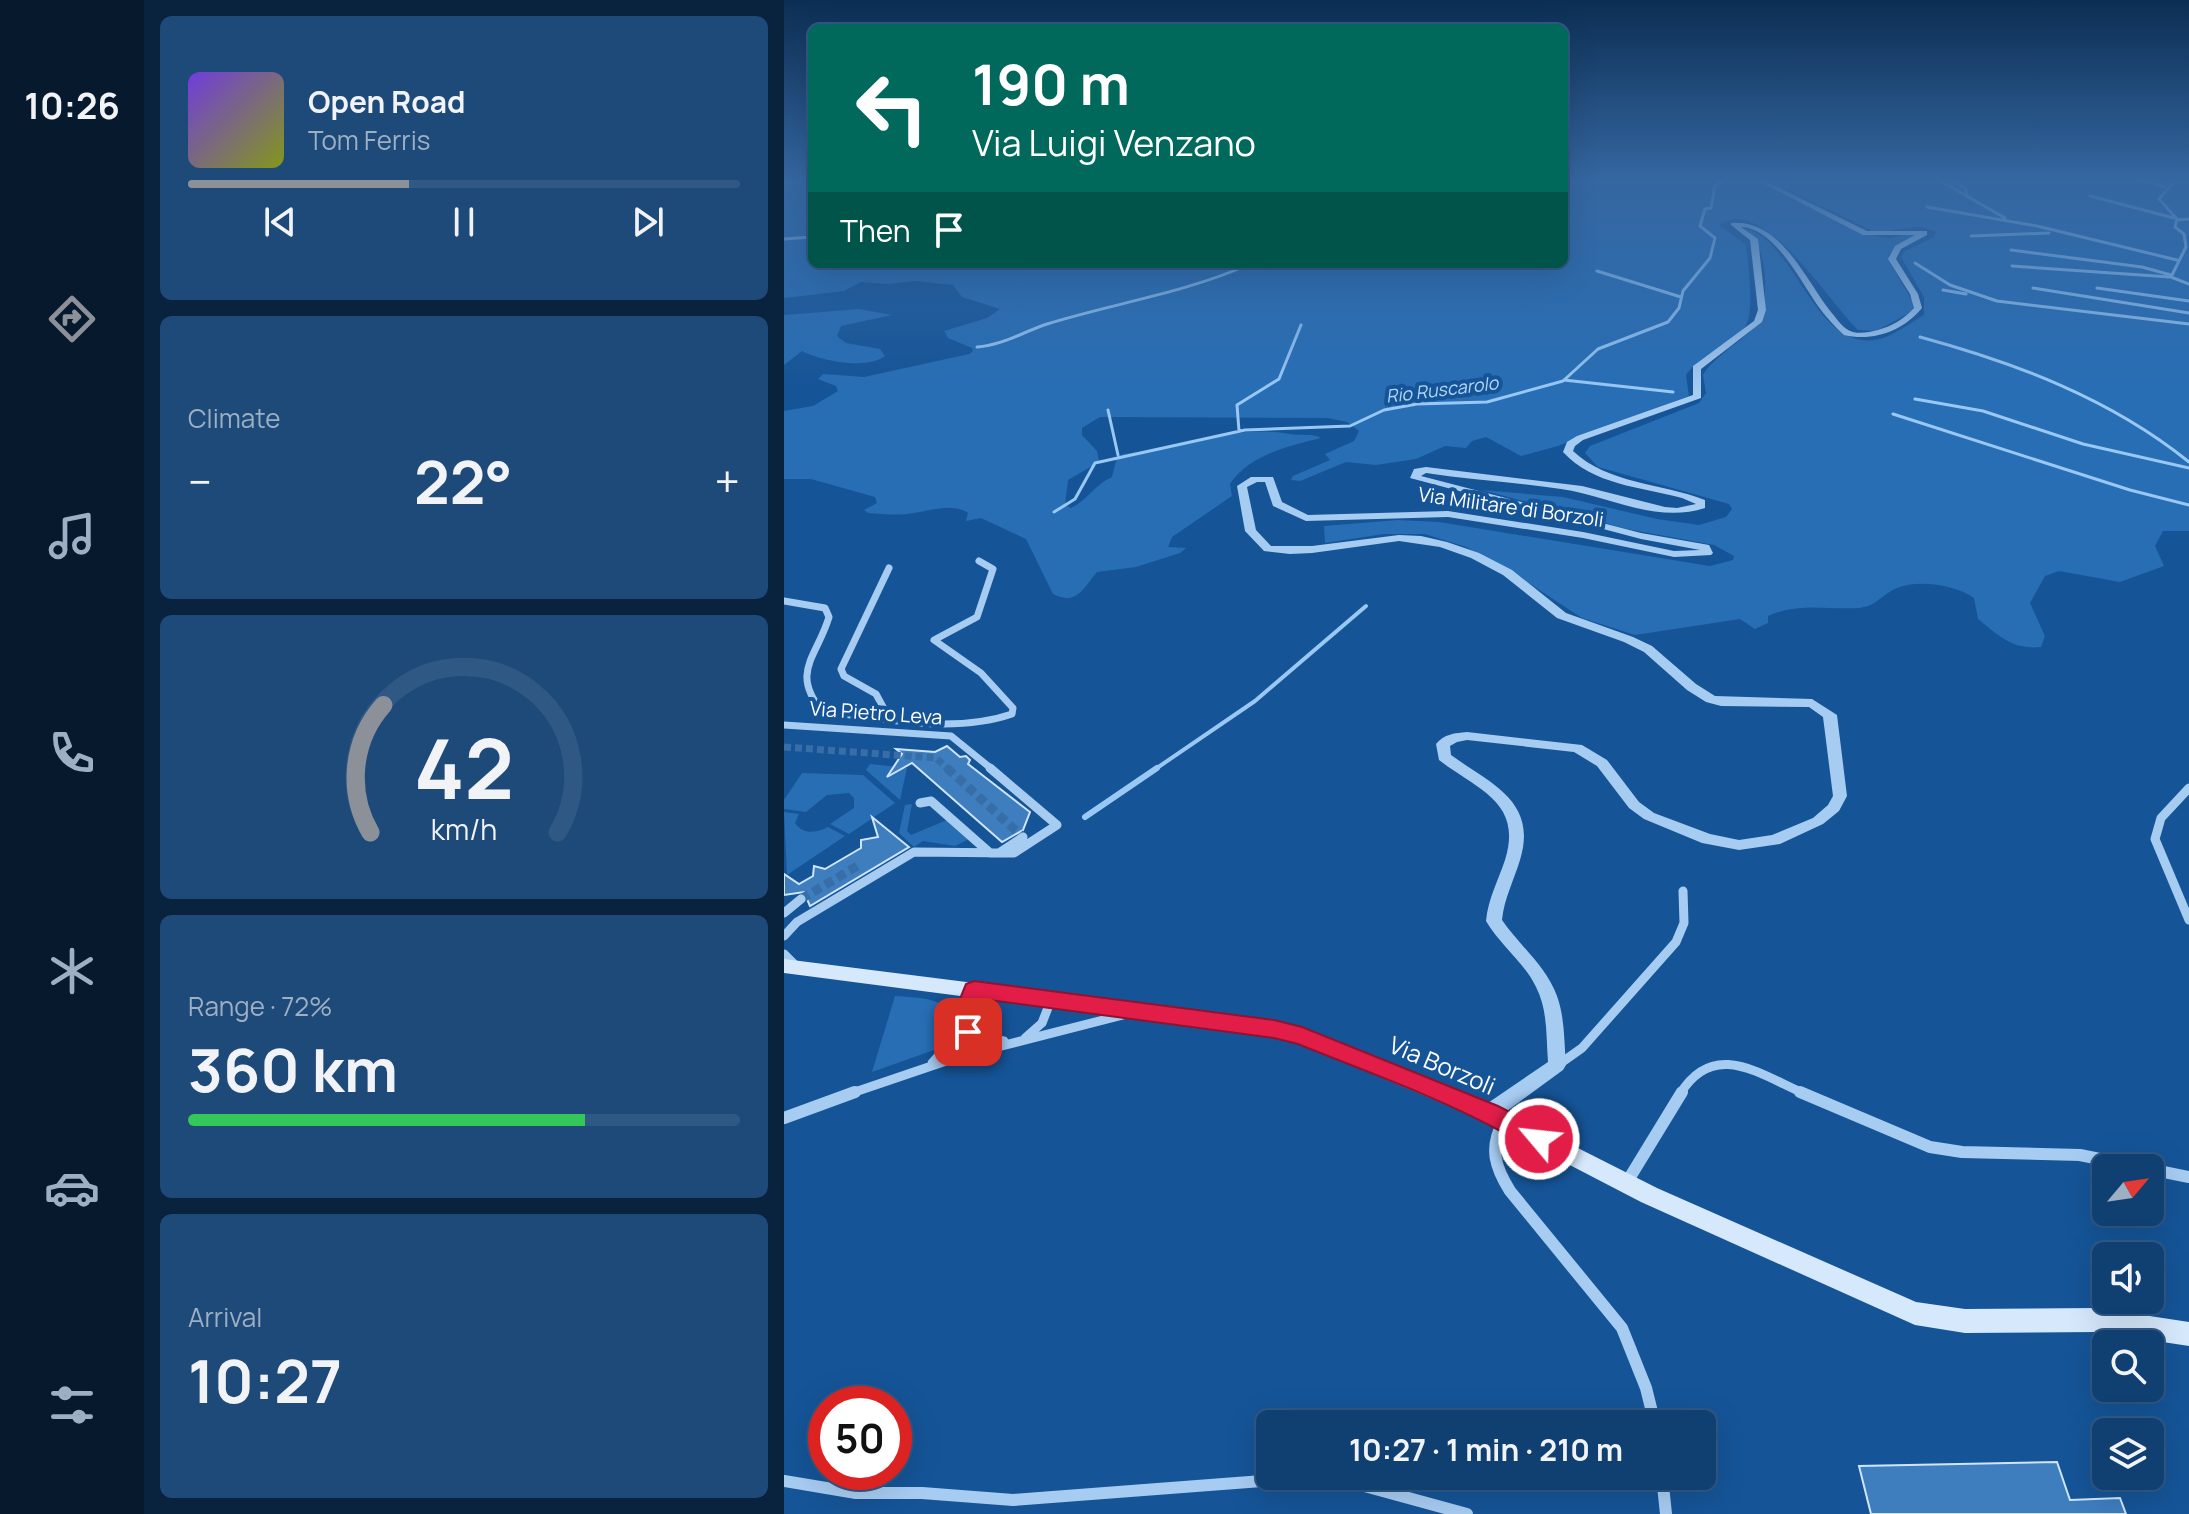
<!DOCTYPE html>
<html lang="en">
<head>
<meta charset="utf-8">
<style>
  body { margin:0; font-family:Manrope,sans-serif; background:#1e4a79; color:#f1f3f6; height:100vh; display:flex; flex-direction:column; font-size:30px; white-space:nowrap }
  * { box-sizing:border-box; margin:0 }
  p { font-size:26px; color:#9cafc3 }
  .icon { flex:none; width:44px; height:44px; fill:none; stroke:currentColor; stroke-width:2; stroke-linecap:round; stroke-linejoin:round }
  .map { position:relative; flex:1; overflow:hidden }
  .side { display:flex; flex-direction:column; gap:16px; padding:16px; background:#09233e; width:640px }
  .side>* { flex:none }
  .hud { position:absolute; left:24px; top:24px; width:760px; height:244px; border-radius:12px; box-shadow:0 8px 32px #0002,0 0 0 2px #305884; background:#00695c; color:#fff; overflow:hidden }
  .needle { width:52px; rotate:61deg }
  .buttons { position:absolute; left:1308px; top:1154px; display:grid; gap:16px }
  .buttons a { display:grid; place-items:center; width:72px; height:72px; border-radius:12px; background:#103f71; box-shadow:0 8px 32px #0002,0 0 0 2px #305884; font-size:40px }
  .speed { position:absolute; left:24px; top:1386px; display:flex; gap:16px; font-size:40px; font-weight:700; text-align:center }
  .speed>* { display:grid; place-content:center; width:104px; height:104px; border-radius:50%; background:#103f71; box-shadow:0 8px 32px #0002,0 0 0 2px #305884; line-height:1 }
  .speed .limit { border:12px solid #d22; background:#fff; color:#111 }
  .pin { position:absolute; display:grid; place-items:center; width:68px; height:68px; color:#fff; margin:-34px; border-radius:16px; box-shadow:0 4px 12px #0006 }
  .me { position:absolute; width:88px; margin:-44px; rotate:298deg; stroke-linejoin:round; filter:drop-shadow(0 0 6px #0008) }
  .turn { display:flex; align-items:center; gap:28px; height:168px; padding:0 32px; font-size:36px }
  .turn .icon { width:104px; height:104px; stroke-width:2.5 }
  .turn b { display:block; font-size:56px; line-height:68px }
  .then { display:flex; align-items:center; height:76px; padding:0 32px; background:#0003; gap:16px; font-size:30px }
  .big { font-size:60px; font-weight:700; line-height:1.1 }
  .side .tile { flex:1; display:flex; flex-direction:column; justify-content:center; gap:12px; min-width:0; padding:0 28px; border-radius:12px; background:#1e4a79 }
  .side .dial { align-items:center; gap:0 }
  .dial svg { height:208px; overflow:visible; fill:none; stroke:#305884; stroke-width:7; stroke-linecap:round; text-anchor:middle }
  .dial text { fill:#f1f3f6; stroke:none }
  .song { display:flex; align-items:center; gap:24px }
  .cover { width:96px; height:96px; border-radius:12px; background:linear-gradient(135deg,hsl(260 70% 55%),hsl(70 70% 35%)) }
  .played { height:8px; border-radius:4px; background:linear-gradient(90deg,#8c9099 40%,#305884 40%) }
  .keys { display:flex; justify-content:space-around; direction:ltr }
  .heat { display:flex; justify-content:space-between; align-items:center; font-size:44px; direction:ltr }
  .charge { height:12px; border-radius:6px; background:linear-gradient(90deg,#34c759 72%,#305884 0) }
  .trip { position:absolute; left:472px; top:1410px; width:460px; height:80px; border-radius:12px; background:#103f71; box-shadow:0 8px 32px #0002,0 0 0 2px #305884; font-weight:700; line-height:80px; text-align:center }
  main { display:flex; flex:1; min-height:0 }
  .dock { display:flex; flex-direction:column; width:144px; justify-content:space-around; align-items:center; background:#06192d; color:#9cafc3 }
  .dock .icon { width:56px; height:56px }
  .dock .selected { color:#8c9099 }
  .dock b { font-size:36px; color:#f1f3f6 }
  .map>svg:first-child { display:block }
</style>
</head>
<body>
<main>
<nav class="dock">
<b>10:26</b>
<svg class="icon selected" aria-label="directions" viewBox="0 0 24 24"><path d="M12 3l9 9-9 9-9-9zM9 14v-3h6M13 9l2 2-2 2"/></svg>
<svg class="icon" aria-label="music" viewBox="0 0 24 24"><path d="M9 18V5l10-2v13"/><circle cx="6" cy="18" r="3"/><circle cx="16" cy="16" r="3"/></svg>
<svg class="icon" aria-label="phone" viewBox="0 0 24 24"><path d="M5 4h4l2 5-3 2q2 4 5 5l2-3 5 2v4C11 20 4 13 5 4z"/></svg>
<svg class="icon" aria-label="climate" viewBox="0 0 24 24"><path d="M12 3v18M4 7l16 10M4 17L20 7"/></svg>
<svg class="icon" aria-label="car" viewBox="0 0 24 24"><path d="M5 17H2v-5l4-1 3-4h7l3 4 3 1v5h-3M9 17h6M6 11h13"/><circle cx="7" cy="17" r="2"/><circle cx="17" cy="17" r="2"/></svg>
<svg class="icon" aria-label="filters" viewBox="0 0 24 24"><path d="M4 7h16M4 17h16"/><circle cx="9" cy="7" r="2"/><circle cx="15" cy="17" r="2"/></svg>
</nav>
<section class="side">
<div class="tile">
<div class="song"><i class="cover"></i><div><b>Open Road</b><p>Tom Ferris</p></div></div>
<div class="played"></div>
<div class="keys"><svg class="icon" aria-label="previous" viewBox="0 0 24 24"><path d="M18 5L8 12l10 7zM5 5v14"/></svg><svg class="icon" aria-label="pause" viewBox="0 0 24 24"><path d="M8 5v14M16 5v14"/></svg><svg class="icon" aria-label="next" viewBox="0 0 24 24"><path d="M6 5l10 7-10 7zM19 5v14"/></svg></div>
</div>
<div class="tile"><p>Climate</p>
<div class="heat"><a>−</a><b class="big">22°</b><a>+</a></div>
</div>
<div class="tile dial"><svg viewBox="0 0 100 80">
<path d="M14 69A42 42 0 1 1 86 69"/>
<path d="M14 69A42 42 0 0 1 19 20" stroke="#8c9099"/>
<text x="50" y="56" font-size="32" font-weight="700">42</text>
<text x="50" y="72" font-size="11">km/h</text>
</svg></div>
<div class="tile"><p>Range · 72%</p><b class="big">360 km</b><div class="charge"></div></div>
<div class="tile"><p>Arrival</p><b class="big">10:27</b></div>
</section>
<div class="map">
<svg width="1405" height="1514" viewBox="0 0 1405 1514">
  <rect width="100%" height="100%" fill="#155497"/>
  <path fill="#286eb5" d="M0,179h28v85h752v-78l47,-7h140l112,55 26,4 30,-5 -30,21v7l25,43 -1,7 -37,20 -18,-1c-27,-25 -96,-138 -139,-105l27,20c2,17 9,69 -1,82 -16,20 -44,26 -59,48l3,21 -131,50 -37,10 -35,-19 -14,4 -6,7 -21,-2 -29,13 -40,6 -30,-3 -46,19 -9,-1 2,-4 37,-16 -5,-6 29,-13 5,-10 -12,-9 -19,-4 -228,-1 -18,11v7l15,16 2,11 -31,18 -3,25 6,3c17,-8 24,-24 41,-31l5,-20 6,-3c59,-6 107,-30 167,-20 11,2 22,-1 31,4 -32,8 -72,17 -91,46l2,12 -60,41 -4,10 18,1 -6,5 -44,14 -39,5c-14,17 -21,34 -44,22l-27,-55 -45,-21 -15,3 2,-8c-16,-11 -37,-2 -55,0 -14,3 -30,1 -45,0l-4,-3 13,-7 -2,-6 -64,-18h-27v-68l29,-5 25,-15 -2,-5 -18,-7 5,-5 41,3 105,-23 4,-3 -1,-3 -24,-10 -4,-7 43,-13 13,-9 -38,-12 -9,-12 -38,-4 -27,3 -27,-2 -17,9 -60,7z
    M982,179h423v352h-26l-8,15 9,20 -44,16 -61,-11 -14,5 -15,27 15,33 -4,11c-28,3 -42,-11 -63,-28l-4,-21c-17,-13 -56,-19 -77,-10 -15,6 -20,18 -38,20 -32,2 -60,-6 -91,8v7l-13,6 -15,-10 -105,16 -53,-17 -58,-38 -58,-33 -41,-13h-41l-59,9 -1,-17 74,-6 41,2 271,44 23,-6 1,-4 -20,-11 -87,-16 -145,-39 81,7 94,22 42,6 27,-8 6,-8 -3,-5 -131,-37 -13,-14 5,-7 109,-43 7,-10 -3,-18c11,-19 42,-35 60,-56 3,-29 7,-74 -20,-91 52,10 70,120 131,112 17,-2 36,-17 50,-25v-18l-23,-40 4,-6 29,-14 2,-5c-20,-11 -40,1 -61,0z
    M75,309l33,6 -51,11 -4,10 9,7 34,6 5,7c-18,14 -64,5 -83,-5l-18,14v-50z
    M86,764l37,4 -7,32 -34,-30z
    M18,773l61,2 32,28 -46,31 -19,-10 24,-16v-10l-5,-5 -22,2 -21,17 -22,-3v-9z
    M128,804l-5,27 4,4 36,-15 22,19 -14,7 -32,-5 -9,6 -15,-14 6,-28z
    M0,812l15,2 -4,9c8,12 21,10 33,4l17,9 -58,39z
    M111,996c20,2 59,0 57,29 -1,12 -8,19 -18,25l-62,22z"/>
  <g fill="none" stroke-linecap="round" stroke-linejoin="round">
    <path stroke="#99c8f5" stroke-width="3" d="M1153,179l68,39
      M1167,179l15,10 1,8
      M1353,179l28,8
      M1392,179l-17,20 18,20 -2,8 9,7 2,13 -15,30 18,7
      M0,182l15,1
      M1306,196l84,22
      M1143,207l110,19 140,34
      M1393,220l12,-1
      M1187,236l78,-3
      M0,239l28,-2
      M1227,250l131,17 29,8
      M1131,263l35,22 47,16 192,23
      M1228,266l158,11
      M813,271l84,26
      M1249,288l156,25
      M1313,288l92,13
      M1159,290l23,4
      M1136,337c96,26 191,62 269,125
      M193,347c26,-2 46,-15 70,-23 68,-21 138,-31 203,-60
      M780,380l109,12
      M1131,399l68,12 100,33 106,24
      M324,410l10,45
      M1109,414l237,76 59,15
      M455,431l-2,-26 42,-26 22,-54
      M270,512l21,-13 20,-36 150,-33 105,-4 34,-16 33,-6 70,-2 76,-21 35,-32 70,-27 11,-14 4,-17 27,-33 5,-20 -15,-12 5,-17 6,-1 4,-22 11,-7"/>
    <path stroke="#99c8f5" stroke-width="4" d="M370,770l101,-69 111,-95"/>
    <path stroke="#99c8f5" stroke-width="6" d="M301,817l72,-49"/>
  </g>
  <path fill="#3e7dbe" stroke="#cfe5fc" stroke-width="2" d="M163,746l13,11 6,-1 4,4 -2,4 62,48 -7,18 -21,12 -90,-79 -25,14 15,-23 -6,-5 39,3z
    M88,817l37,30 -99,59 -6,-14 -20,3v-21l15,10 14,-8 1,-10 11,3 36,-21v-8l17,-3z
    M1273,1462l13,38 50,-2 6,16h-255l-12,-48z"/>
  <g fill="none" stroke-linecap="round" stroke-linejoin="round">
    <path stroke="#386ea7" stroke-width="7" stroke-dasharray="7 4" stroke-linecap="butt" d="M0,747l152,11 13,12"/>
    <path stroke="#386ea7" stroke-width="9" stroke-dasharray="9 5" stroke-linecap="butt" d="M163,768l76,69
      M17,899l58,-34"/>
    <path stroke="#a7ccf2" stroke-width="7" d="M105,568l-48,101 3,7 32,18 13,24
      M0,601l41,7 4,9c-12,40 -39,55 -7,94 60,8 132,23 190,3l1,-6 -32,-35 -47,-33 43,-23 16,-48 -14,-8
      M0,725l167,11 42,34"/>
    <path stroke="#a7ccf2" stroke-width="9" d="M1405,788l-28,30 -6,21 34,81
      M136,803l11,-2 59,52
      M215,853l24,-16
      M0,913l17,-14
      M0,936l13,-14 117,-70 100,1 43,-28 -67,-57
      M0,954l12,12
      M178,1021l18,16 24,4
      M241,1038l17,-15 9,-23
      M148,1063l21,-23 21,-50
      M774,1065l24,-17 94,-106 8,-19 -1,-32
      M65,1094l109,-37 169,-43
      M896,1094c34,-55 79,-20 125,0"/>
    <path stroke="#a7ccf2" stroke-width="12" d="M1016,1092l130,55 32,5 118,3 109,22
      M0,1118l71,-26
      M719,1122c-14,26 -8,45 7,69l112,137 24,60 9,36
      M843,1182l55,-90
      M878,1476l4,38
      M0,1481l72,12h66l91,7 315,-24 139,38"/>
    <path fill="#a7ccf2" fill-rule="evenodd" d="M800,179h13l-33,7v-4z
      M970,179h7l106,52h60v4l-26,14 -5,10 22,35 4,14c-19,23 -49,34 -78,27 -10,-9 -18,-18 -26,-29 -17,-24 -43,-78 -77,-79l17,12 8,71 -4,12 -61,47v29l-118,42 -8,6 -2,5c35,33 88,32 132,49v8c-49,16 -96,-12 -144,-19 -45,-7 -90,-9 -135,-16l-5,3 220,57 68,12 4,8 -2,2 -37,2 -91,-19 -135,-21 -142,4 -33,-15 -8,-24h-8l-10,5 9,43 15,16h41l87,-11 22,1 26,6 32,11 33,17 54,43 67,24 19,9 44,38 19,12 97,3 25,16 10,81 -8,15 -16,13 -43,20 -41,6 -37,-7 -58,-24 -15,-11 -32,-42 -23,-14 -107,-12 -10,2 -7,4 1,9c40,29 87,46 69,105 -6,20 -16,39 -18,60 18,26 44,46 55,76 8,22 7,46 9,69l-3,5 -67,49 -7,2 -7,-2 -2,-6 2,-6 66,-45c-2,-25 0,-52 -12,-75 -12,-25 -36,-42 -50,-66 2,-22 12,-40 19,-61 18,-58 -27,-70 -66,-100l-3,-16c8,-10 19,-11 31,-12l115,13 25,15 32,42 15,11 56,21 29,6 33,-5 41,-17 15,-13 5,-9 -10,-79 -14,-10 -88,-1 -15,-4 -19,-12 -43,-38 -20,-10 -67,-24 -54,-43 -32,-17 -31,-11 -41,-6 -87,12 -22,1 -26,-3 -19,-20 -8,-45 14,-9h22l9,25 26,13 140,-4 135,21 91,19 26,-1 -59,-11 -231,-61 4,-9 12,-2 156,19 83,21 12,1 19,-4 -14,-6c-41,-11 -89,-13 -119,-46l4,-10 10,-6 116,-41v-29l61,-45 4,-11 -8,-70 -19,-15v-2c50,-4 73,55 100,89 6,7 13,18 22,20 8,2 17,0 25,-2 14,-4 26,-11 36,-22l-4,-14 -22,-35 7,-13 20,-11h-52z"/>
    <path fill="#d6e8fc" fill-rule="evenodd" d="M0,959l490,62 28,7 195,79 160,81 259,114 49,7 132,-1 92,14v24l-92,-14 -132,1 -50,-8 -274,-123 -160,-83 -183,-76 -24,-6 -490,-64z"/>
  </g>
  <linearGradient id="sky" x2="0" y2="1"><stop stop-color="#0c2e53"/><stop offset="0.46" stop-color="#3567a1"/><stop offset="1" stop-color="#3567a1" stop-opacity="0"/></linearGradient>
  <rect width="1405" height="391" fill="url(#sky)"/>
  <path fill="#e11d48" stroke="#92132f" stroke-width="2" d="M190,981l300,39 28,7 196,79 49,25 4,8 -4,7c-17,6 -40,-12 -56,-20 -61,-32 -129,-56 -193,-82l-24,-6 -292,-39 -8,22 6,11 -4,6h-16l-9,-17 15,-37z"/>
  <g text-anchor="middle" stroke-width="8" stroke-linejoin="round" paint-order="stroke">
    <g font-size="18" font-style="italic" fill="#b3d6f8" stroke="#155497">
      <text transform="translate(658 390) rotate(-7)" y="6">Rio Ruscarolo</text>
    </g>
    <g font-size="20" fill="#fff" stroke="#155497">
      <text transform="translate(727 507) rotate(8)" y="7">Via Militare di Borzoli</text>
      <text transform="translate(92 713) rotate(4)" y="7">Via Pietro Leva</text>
    </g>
    <g font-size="24" fill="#fff" stroke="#155497">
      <text transform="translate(658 1066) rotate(23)" y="8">Via Borzoli</text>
    </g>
  </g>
</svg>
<div class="buttons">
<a><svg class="needle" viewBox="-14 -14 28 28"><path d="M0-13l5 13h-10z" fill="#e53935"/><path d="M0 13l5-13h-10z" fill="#9cafc3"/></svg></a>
<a><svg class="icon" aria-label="sound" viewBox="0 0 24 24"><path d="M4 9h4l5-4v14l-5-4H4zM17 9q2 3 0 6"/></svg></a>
<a><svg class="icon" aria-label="search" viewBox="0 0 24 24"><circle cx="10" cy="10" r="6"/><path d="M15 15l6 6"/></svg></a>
<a><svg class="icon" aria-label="layers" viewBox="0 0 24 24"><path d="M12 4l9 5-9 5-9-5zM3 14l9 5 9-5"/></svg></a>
</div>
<div class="speed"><div class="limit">50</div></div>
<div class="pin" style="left:184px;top:1032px;background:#d93025"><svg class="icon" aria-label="arrive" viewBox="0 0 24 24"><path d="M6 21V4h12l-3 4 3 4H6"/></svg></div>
<svg class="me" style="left:755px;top:1139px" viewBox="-20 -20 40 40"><circle r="17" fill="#e11d48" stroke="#fff" stroke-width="3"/><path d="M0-11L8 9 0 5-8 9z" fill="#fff"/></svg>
<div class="trip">10:27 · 1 min · 210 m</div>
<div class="hud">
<div class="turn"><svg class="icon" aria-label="left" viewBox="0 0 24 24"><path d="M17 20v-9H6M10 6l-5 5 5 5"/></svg><div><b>190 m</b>Via Luigi Venzano</div></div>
<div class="then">Then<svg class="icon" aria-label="arrive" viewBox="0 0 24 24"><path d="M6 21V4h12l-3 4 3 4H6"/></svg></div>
</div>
</div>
</main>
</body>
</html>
